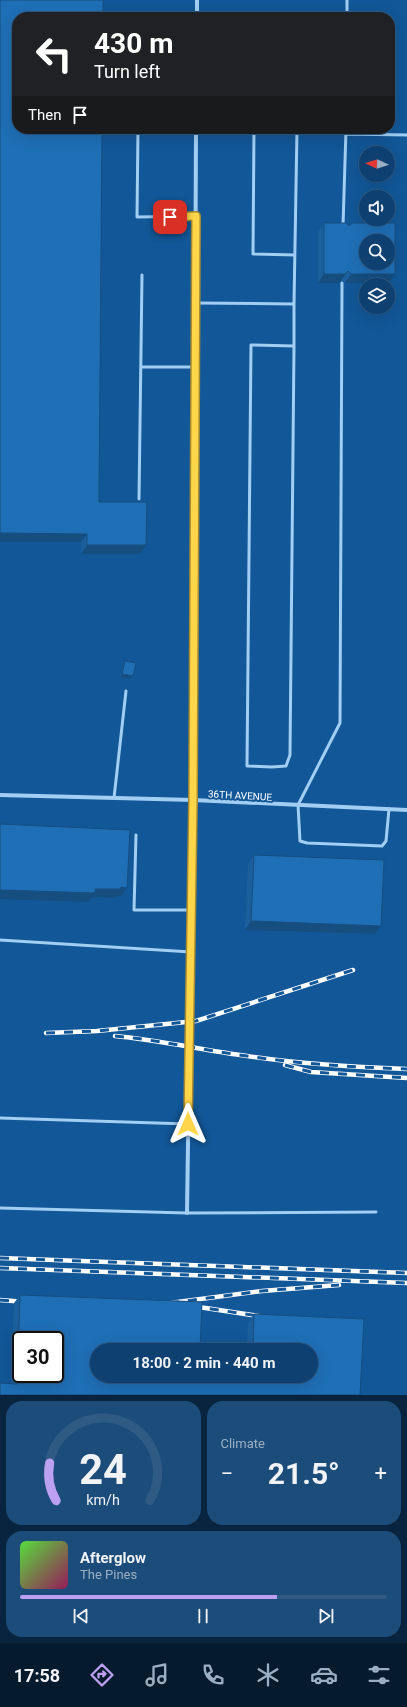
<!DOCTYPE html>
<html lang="en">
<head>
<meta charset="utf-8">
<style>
  body { margin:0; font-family:Roboto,sans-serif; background:#1c4c79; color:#f1f3f6; height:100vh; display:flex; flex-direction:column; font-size:15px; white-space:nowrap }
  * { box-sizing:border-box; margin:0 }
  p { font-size:13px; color:#9bafc3 }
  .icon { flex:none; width:22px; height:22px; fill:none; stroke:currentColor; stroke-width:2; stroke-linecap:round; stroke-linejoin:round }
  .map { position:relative; height:1395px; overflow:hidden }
  .panel { display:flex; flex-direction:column; gap:6px; padding:6px; background:#08243e; flex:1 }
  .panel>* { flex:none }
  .guide { position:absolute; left:12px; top:12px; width:383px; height:122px; border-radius:16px; box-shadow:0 4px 16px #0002,0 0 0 1px #2e5a84; background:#202124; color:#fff; overflow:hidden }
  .needle { width:26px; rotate:273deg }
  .controls { position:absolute; left:359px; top:146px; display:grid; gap:8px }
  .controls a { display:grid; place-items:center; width:36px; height:36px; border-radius:50%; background:#0e4171; box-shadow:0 4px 16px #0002,0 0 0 1px #2e5a84; font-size:20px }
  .speed { position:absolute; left:12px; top:1331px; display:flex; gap:8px; font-size:20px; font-weight:700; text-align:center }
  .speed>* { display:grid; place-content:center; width:52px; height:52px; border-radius:50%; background:#0e4171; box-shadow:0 4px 16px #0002,0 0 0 1px #2e5a84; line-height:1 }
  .speed .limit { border:2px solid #111; border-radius:6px; background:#fff; color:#111 }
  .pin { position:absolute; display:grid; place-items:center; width:34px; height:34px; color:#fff; margin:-17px; border-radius:8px; box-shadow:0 2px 6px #0006 }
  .me { position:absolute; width:44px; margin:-22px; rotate:0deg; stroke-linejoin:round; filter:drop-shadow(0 0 3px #0008) }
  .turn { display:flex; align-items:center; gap:14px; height:84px; padding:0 16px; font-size:18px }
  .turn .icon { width:52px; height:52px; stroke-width:2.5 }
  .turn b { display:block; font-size:28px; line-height:34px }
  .then { display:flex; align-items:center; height:38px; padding:0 16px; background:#0003; gap:8px; font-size:15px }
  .big { font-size:30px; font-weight:700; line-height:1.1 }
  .panel .widget { flex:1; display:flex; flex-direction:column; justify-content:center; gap:6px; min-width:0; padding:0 14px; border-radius:16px; background:#1c4c79 }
  .panel .dial { align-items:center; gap:0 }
  .dial svg { height:104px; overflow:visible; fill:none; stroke:#2e5a84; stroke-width:7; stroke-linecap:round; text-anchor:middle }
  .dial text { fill:#f1f3f6; stroke:none }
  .song { display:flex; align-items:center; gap:12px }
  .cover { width:48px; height:48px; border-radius:6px; background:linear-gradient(135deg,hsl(110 70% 55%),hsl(330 70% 35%)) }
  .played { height:4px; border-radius:2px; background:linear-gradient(90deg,#bca0f2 70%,#2e5a84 70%) }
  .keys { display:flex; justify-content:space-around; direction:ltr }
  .heat { display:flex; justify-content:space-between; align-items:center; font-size:22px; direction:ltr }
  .panel .tiles { flex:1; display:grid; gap:6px; grid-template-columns:1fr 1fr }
  .widget:last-child { grid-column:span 2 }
  .trip { position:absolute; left:90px; top:1343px; width:228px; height:40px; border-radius:20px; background:#0e4171; box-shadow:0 4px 16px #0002,0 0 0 1px #2e5a84; font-weight:700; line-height:40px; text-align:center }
  .tab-bar { display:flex; height:64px; justify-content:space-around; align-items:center; background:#061a2d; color:#9bafc3 }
  .tab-bar .icon { width:28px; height:28px }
  .tab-bar .current { color:#bca0f2 }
  .tab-bar b { font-size:18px; color:#f1f3f6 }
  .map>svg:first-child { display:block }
</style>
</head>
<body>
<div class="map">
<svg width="407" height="1395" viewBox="0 0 407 1395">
  <rect width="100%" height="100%" fill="#125797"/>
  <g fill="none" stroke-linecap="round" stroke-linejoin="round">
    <path stroke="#a2cef3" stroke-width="3" d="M347,17v-17
      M138,129l-1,88 59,-1
      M254,129l-1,125 42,1
      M346,134l61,1
      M343,226l3,-97
      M342,283l-2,440 -42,82 2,36 7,2 75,3 4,-5 3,-32
      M195,303l99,1v42l-4,409 -4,11 -14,1 -25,-1 4,-421 43,1
      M294,304l3,-175
      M141,367h54
      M139,499l3,-224
      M114,798l12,-107
      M136,835l-2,75h57
      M0,940l191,12
      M0,1118l188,6
      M0,1208l187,5 189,-1"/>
    <path stroke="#a2cef3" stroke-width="4" d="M197,17v-17
      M0,795l193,5 214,10
      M187,1213l6,-413 3,-671"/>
    <g stroke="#fff" stroke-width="4.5">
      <path id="rail" d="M46,1033l51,-2 99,-10 157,-51
        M115,1036c44,4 87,14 132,20 53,8 106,11 160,13
        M285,1065l26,7 96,6
        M0,1258l407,15
        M0,1268l407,15
        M0,1300l26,2
        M170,1303l92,-12 77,-6
        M192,1306l73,11"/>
    </g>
    <use href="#rail" stroke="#125797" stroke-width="3" stroke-dasharray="9" stroke-linecap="butt"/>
  </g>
  <path fill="#1b5f9d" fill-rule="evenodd" d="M0,0l99,502 47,43 -6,9h-59v-12h-81z
    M324,223l71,51 -6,9h-44l-3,-3 -3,3h-21v-51z
    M125,661l8,15 -2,3 -10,-2 2,-13z
    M254,855l127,71 -6,8 -130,-4 3,-66z
    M20,1295l182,7 -2,48h-103v26h214v-26h-64l1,-27 6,-9 110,5 -4,76h-360v-12l11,1 3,-81zM21,1340h34v34h-34z"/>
  <path fill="#164e7f" d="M348,271l-9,12h-21l6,-9z
    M351,274h44l-6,9h-44z
    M0,533l87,1 -6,8h-81z
    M87,545h59l-6,9h-59z
    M122,674l11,2 -2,3 -10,-2z
    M121,887l6,1 -6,8h-5l-2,2 -22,-1 -3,5 -89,-3v-9l95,-1z
    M251,921l130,5 -6,8 -130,-4z"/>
  <path fill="#1f6fb6" stroke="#164e7f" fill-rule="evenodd" d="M0,0h103v17h-86v112h85l-3,373h48l-1,43h-59v-11l-87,-1z
    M324,223h22l3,3 3,-3h43v51h-44l-3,-3 -3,3h-21zM366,241h22v22h-22z
    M125,661l11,2 -3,13 -11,-2z
    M0,824l130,6 -3,58 -6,-1 -1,2h-25v4l-95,-3z
    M254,855l130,5 -3,66 -130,-5z
    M20,1295l182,7 -2,48h-103v26h214v-26h-58l1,-36 110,5 -4,76h-360v-12l17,1zM21,1340h34v34h-34z"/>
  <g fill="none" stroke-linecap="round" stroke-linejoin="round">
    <g stroke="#a68a30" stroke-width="10">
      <path id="route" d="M170,217l26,-1 -3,584 -5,324"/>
    </g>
    <use href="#route" stroke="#ffd54a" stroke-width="7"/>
  </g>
  <g text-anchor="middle" stroke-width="4" stroke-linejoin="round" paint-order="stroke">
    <g font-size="10" fill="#fff" stroke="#125797">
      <text transform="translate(240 795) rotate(3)" y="4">36TH AVENUE</text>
    </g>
  </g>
</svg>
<div class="controls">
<a><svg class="needle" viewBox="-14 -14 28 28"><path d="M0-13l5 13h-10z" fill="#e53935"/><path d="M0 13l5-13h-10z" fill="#9bafc3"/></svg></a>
<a><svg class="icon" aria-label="sound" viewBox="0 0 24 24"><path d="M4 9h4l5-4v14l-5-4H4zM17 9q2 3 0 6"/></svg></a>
<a><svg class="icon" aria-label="search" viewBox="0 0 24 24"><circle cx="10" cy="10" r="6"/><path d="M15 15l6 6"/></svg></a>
<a><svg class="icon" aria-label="layers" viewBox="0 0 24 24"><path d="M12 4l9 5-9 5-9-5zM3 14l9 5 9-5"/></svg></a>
</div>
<div class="speed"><div class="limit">30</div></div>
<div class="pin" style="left:170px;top:217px;background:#d93025"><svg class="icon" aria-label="arrive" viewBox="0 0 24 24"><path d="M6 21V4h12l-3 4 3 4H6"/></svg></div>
<svg class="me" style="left:188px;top:1124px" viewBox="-20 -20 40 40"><path d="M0-17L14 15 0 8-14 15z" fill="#ffd54a" stroke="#fff" stroke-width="4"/></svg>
<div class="trip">18:00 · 2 min · 440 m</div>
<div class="guide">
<div class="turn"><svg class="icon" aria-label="left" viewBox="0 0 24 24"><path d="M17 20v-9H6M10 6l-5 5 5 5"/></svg><div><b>430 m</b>Turn left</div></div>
<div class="then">Then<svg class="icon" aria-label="arrive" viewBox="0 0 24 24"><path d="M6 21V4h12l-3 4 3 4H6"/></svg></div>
</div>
</div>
<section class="panel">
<div class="tiles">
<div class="widget dial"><svg viewBox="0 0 100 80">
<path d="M14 69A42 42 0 1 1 86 69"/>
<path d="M14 69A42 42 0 0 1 9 40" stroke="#bca0f2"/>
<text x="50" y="56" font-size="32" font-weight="700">24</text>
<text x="50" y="72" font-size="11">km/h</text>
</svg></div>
<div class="widget"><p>Climate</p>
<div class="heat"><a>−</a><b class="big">21.5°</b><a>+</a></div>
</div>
<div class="widget">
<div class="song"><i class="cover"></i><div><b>Afterglow</b><p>The Pines</p></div></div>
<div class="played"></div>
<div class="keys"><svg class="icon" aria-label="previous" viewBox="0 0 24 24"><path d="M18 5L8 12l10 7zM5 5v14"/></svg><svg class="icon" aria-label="pause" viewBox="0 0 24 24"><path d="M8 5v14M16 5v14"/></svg><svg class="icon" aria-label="next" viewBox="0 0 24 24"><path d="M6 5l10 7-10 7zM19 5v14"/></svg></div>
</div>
</div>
</section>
<nav class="tab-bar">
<b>17:58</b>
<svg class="icon current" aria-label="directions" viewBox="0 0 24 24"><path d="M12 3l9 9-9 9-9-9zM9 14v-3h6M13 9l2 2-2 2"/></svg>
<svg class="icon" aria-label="music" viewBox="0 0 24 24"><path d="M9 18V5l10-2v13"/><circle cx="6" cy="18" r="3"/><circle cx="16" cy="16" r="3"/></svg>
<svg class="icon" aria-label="phone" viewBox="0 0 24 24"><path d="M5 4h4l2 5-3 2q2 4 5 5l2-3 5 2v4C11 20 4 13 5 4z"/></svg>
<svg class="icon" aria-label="climate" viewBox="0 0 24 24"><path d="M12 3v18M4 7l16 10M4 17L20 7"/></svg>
<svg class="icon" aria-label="car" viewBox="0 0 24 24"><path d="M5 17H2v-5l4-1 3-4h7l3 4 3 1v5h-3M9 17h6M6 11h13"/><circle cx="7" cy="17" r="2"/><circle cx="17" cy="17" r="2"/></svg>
<svg class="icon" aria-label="filters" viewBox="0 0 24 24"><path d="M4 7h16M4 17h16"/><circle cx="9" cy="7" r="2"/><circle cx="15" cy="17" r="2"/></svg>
</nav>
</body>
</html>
